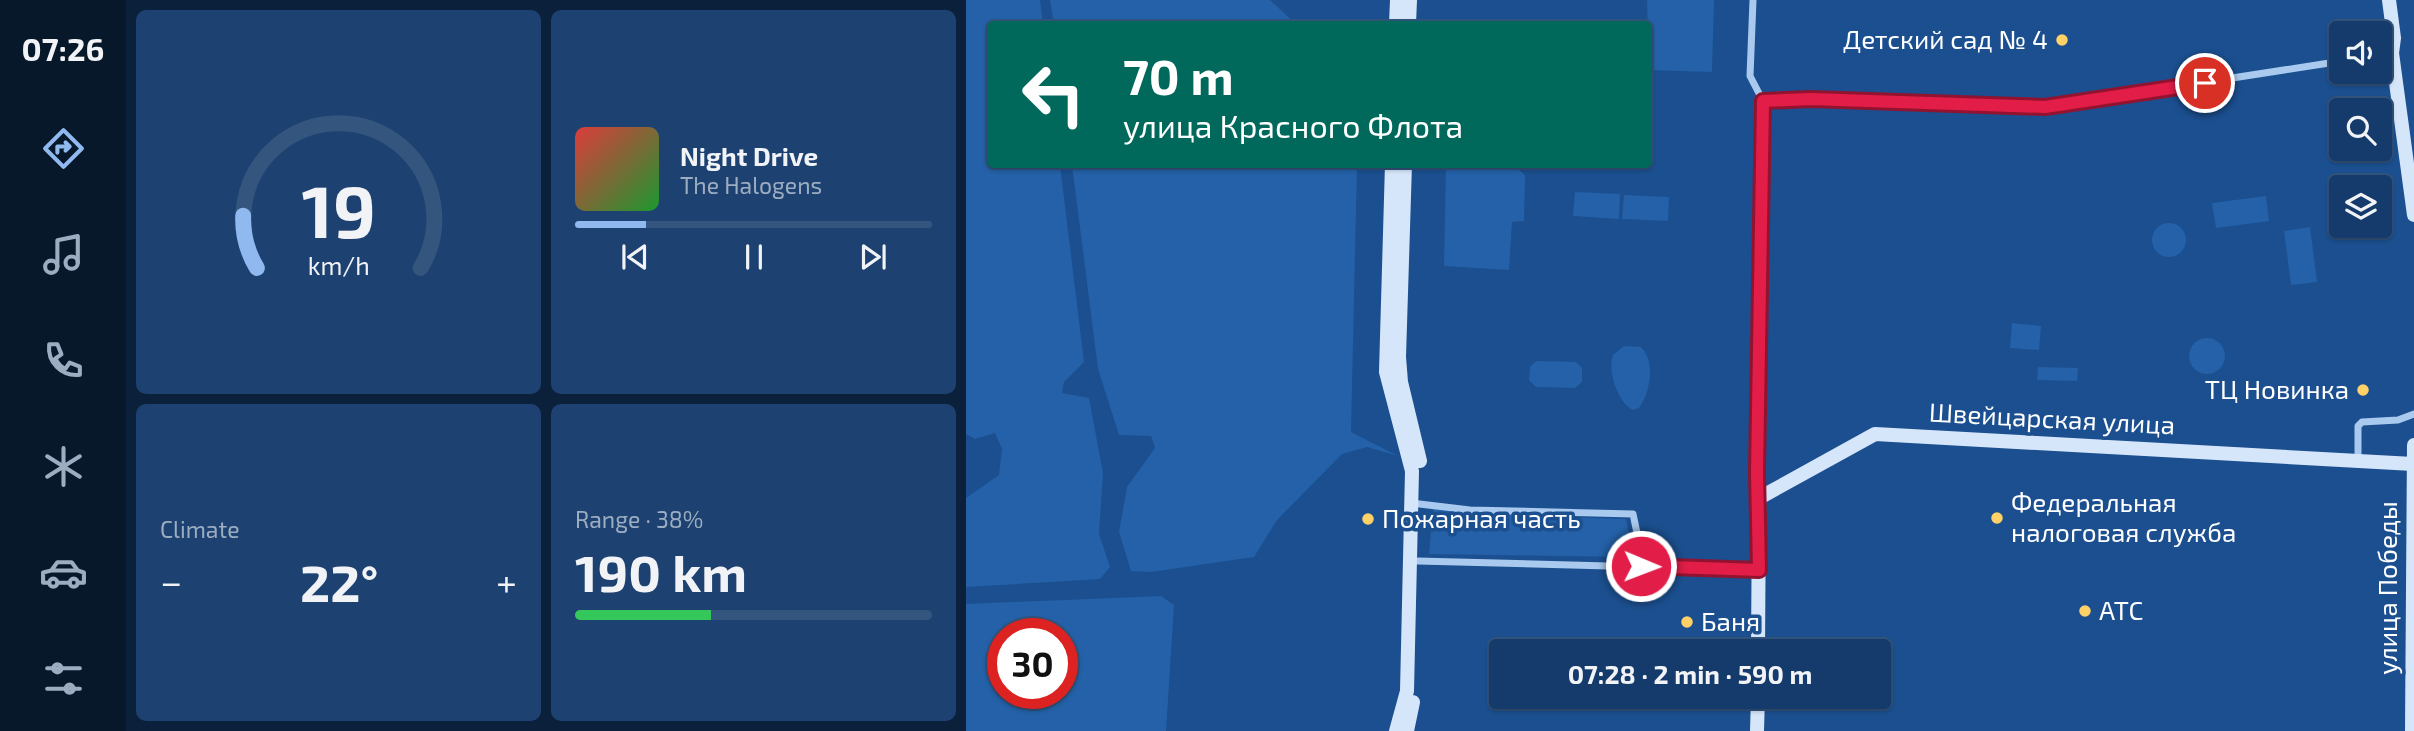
<!DOCTYPE html>
<html lang="en">
<head>
<meta charset="utf-8">
<style>
  body { margin:0; font-family:"Exo 2",sans-serif; background:#1d4271; color:#f1f3f6; height:100vh; display:flex; flex-direction:column; font-size:26px; white-space:nowrap }
  * { box-sizing:border-box; margin:0 }
  p { font-size:23px; color:#9dadc1 }
  .icon { flex:none; width:38px; height:38px; fill:none; stroke:currentColor; stroke-width:2; stroke-linecap:round; stroke-linejoin:round }
  .map { position:relative; flex:1; overflow:hidden }
  .drawer { display:flex; flex-direction:column; gap:10px; padding:10px; background:#0b203b; width:840px }
  .drawer>* { flex:none }
  .banner { position:absolute; left:21px; top:21px; width:665px; height:147px; border-radius:7px; box-shadow:0 2px 5px #0004,0 0 0 2px #33557e; background:#00695c; color:#fff; overflow:hidden }
  .buttons { position:absolute; left:1363px; top:21px; display:grid; gap:14px }
  .buttons a { display:grid; place-items:center; width:63px; height:63px; border-radius:7px; background:#143b6b; box-shadow:0 2px 5px #0004,0 0 0 2px #33557e; font-size:35px }
  .speed { position:absolute; left:21px; top:618px; display:flex; gap:14px; font-size:35px; font-weight:700; text-align:center }
  .speed>* { display:grid; place-content:center; width:91px; height:91px; border-radius:50%; background:#143b6b; box-shadow:0 2px 5px #0004,0 0 0 2px #33557e; line-height:1 }
  .speed .limit { border:10px solid #d22; background:#fff; color:#111 }
  .pin { position:absolute; display:grid; place-items:center; width:60px; height:60px; color:#fff; margin:-30px; border:4px solid #fff; border-radius:50%; box-shadow:0 2px 7px #0007 }
  .me { position:absolute; width:77px; margin:-38px; rotate:91deg; stroke-linejoin:round; filter:drop-shadow(0 0 5px #0008) }
  .turn { display:flex; align-items:center; gap:24px; height:147px; padding:0 21px; font-size:32px }
  .turn .icon { width:91px; height:91px; stroke-width:2.5 }
  .turn b { display:block; font-size:49px; line-height:60px }
  .big { font-size:52px; font-weight:700; line-height:1.1 }
  .drawer .widget { flex:1; display:flex; flex-direction:column; justify-content:center; gap:10px; min-width:0; padding:0 24px; border-radius:10px; background:#1d4271 }
  .drawer .dial { align-items:center; gap:0 }
  .dial svg { height:182px; overflow:visible; fill:none; stroke:#33557e; stroke-width:7; stroke-linecap:round; text-anchor:middle }
  .dial text { fill:#f1f3f6; stroke:none }
  .song { display:flex; align-items:center; gap:21px }
  .cover { width:84px; height:84px; border-radius:10px; background:linear-gradient(135deg,hsl(0 70% 55%),hsl(130 70% 35%)) }
  .played { height:7px; border-radius:4px; background:linear-gradient(90deg,#90b9f0 20%,#33557e 20%) }
  .keys { display:flex; justify-content:space-around; direction:ltr }
  .heat { display:flex; justify-content:space-between; align-items:center; font-size:38px; direction:ltr }
  .charge { height:10px; border-radius:5px; background:linear-gradient(90deg,#34c759 38%,#33557e 0) }
  .drawer .tiles { flex:1; display:grid; gap:10px; grid-template-columns:repeat(2,1fr) }
  .trip { position:absolute; left:523px; top:639px; width:402px; height:70px; border-radius:7px; background:#143b6b; box-shadow:0 2px 5px #0004,0 0 0 2px #33557e; font-weight:700; line-height:70px; text-align:center }
  main { display:flex; flex:1; min-height:0 }
  .tabs { display:flex; flex-direction:column; width:126px; justify-content:space-around; align-items:center; background:#08182b; color:#9dadc1 }
  .tabs .icon { width:49px; height:49px }
  .tabs .active { color:#90b9f0 }
  .tabs b { font-size:32px; color:#f1f3f6 }
  .map>svg:first-child { display:block }
</style>
</head>
<body>
<main>
<nav class="tabs">
<b>07:26</b>
<svg class="icon active" aria-label="directions" viewBox="0 0 24 24"><path d="M12 3l9 9-9 9-9-9zM9 14v-3h6M13 9l2 2-2 2"/></svg>
<svg class="icon" aria-label="music" viewBox="0 0 24 24"><path d="M9 18V5l10-2v13"/><circle cx="6" cy="18" r="3"/><circle cx="16" cy="16" r="3"/></svg>
<svg class="icon" aria-label="phone" viewBox="0 0 24 24"><path d="M5 4h4l2 5-3 2q2 4 5 5l2-3 5 2v4C11 20 4 13 5 4z"/></svg>
<svg class="icon" aria-label="climate" viewBox="0 0 24 24"><path d="M12 3v18M4 7l16 10M4 17L20 7"/></svg>
<svg class="icon" aria-label="car" viewBox="0 0 24 24"><path d="M5 17H2v-5l4-1 3-4h7l3 4 3 1v5h-3M9 17h6M6 11h13"/><circle cx="7" cy="17" r="2"/><circle cx="17" cy="17" r="2"/></svg>
<svg class="icon" aria-label="filters" viewBox="0 0 24 24"><path d="M4 7h16M4 17h16"/><circle cx="9" cy="7" r="2"/><circle cx="15" cy="17" r="2"/></svg>
</nav>
<section class="drawer">
<div class="tiles">
<div class="widget dial"><svg viewBox="0 0 100 80">
<path d="M14 69A42 42 0 1 1 86 69"/>
<path d="M14 69A42 42 0 0 1 8 46" stroke="#90b9f0"/>
<text x="50" y="56" font-size="32" font-weight="700">19</text>
<text x="50" y="72" font-size="11">km/h</text>
</svg></div>
<div class="widget">
<div class="song"><i class="cover"></i><div><b>Night Drive</b><p>The Halogens</p></div></div>
<div class="played"></div>
<div class="keys"><svg class="icon" aria-label="previous" viewBox="0 0 24 24"><path d="M18 5L8 12l10 7zM5 5v14"/></svg><svg class="icon" aria-label="pause" viewBox="0 0 24 24"><path d="M8 5v14M16 5v14"/></svg><svg class="icon" aria-label="next" viewBox="0 0 24 24"><path d="M6 5l10 7-10 7zM19 5v14"/></svg></div>
</div>
<div class="widget"><p>Climate</p>
<div class="heat"><a>−</a><b class="big">22°</b><a>+</a></div>
</div>
<div class="widget"><p>Range · 38%</p><b class="big">190 km</b><div class="charge"></div></div>
</div>
</section>
<div class="map">
<svg width="1448" height="731" viewBox="0 0 1448 731">
  <rect width="100%" height="100%" fill="#1b4f8f"/>
  <path fill="#2461a8" fill-rule="evenodd" d="M0,0h74l3,24h-53v140l70,1 24,197 -20,20 -2,11 27,5 14,75 -4,61 11,33 -10,12 -134,8v-89l33,-23 3,-26 -7,-16 -20,6 -9,-5z
    M84,0h220l26,24h-242z
    M681,0h67l-2,72 -63,-2z
    M106,165h285l-6,267 47,24 -31,-9 -25,7 -65,66 -23,37 -103,15 -20,-1 -12,-39 8,-45 28,-39 -4,-12 -32,-1 -21,-66z
    M480,165h67l12,10 -1,46 -12,1 -3,48 -65,-4z
    M609,192l45,2 -1,25 -46,-3z
    M658,195l45,2 -1,24 -46,-2z
    M1300,196l3,25 -53,7 -4,-25z
    M1186 240a17 17 0 1 1 34 0a17 17 0 1 1-34 0Z
    M1344,227l7,55 -26,3 -7,-54z
    M1046,323l29,3 -2,24 -29,-2z
    M1223 356a18 18 0 1 1 36 0a18 18 0 1 1-36 0Z
    M658,346l17,1c15,15 9,46 -2,61l-6,2c-15,-7 -26,-39 -20,-55z
    M570,361l40,1 6,6v14l-7,6 -39,-1 -7,-7 1,-13z
    M1072,367l40,1 -1,13 -40,-1z
    M467,509l38,5 155,5 8,38 -205,-3z
    M195,596l13,9 -8,126h-200v-127zM37,634h59v59h-59z"/>
  <g fill="none" stroke-linecap="round" stroke-linejoin="round">
    <path stroke="#a9c9ee" stroke-width="7" d="M787,0l-3,76 13,25 -4,396
      M797,101l48,-2 234,8 297,-46
      M1392,460v-34l4,-4 36,-2 16,-6
      M445,503l59,7 163,4 8,38v14
      M452,561l341,9"/>
    <path stroke="#d6e6fa" stroke-width="14" d="M1423,0l5,38 -2,15 22,162
      M430,24l1,-24
      M443,24l1,-24
      M426,164l-6,208 26,99 -5,220 -11,40
      M439,164l-6,193 2,25 19,79
      M792,651l1,-153 116,-64 538,30
      M441,731l6,-29
      M791,731l1,-35
      M1446,731l2,-286"/>
  </g>
  <g fill="none" stroke-linecap="round" stroke-linejoin="round">
    <g stroke="#92132f" stroke-width="18">
      <path id="route" d="M675,566l118,4 -2,-98 6,-371 48,-2 234,8 160,-24"/>
    </g>
    <use href="#route" stroke="#e11d48" stroke-width="12"/>
  </g>
  <g fill="#ffd166" stroke="#1b4f8f" stroke-width="2.5">
    <circle cx="1096" cy="40" r="7"/>
    <circle cx="1397" cy="390" r="7"/>
    <circle cx="1031" cy="518" r="7"/>
    <circle cx="402" cy="519" r="7"/>
    <circle cx="1119" cy="611" r="7"/>
    <circle cx="721" cy="622" r="7"/>
  </g>
  <g text-anchor="middle" stroke-width="7" stroke-linejoin="round" paint-order="stroke">
    <g font-size="26" fill="#fff" stroke="#1b4f8f" text-anchor="start">
      <text x="1082" y="49" text-anchor="end">Детский сад № 4</text>
      <text x="1383" y="399" text-anchor="end">ТЦ Новинка</text>
      <text x="1045" y="512">Федеральная<tspan x="1045" dy="30">налоговая служба</tspan></text>
      <text x="416" y="528">Пожарная часть</text>
      <text x="1133" y="620">АТС</text>
      <text x="735" y="631">Баня</text>
    </g>
    <g font-size="26" fill="#fff" stroke="#1b4f8f">
      <text transform="translate(1086 419) rotate(3)" y="9">Швейцарская улица</text>
      <text transform="translate(1422 588) rotate(-90)" y="9">улица Победы</text>
    </g>
  </g>
</svg>
<div class="buttons">
<a><svg class="icon" aria-label="sound" viewBox="0 0 24 24"><path d="M4 9h4l5-4v14l-5-4H4zM17 9q2 3 0 6"/></svg></a>
<a><svg class="icon" aria-label="search" viewBox="0 0 24 24"><circle cx="10" cy="10" r="6"/><path d="M15 15l6 6"/></svg></a>
<a><svg class="icon" aria-label="layers" viewBox="0 0 24 24"><path d="M12 4l9 5-9 5-9-5zM3 14l9 5 9-5"/></svg></a>
</div>
<div class="speed"><div class="limit">30</div></div>
<div class="pin" style="left:1239px;top:83px;background:#d93025"><svg class="icon" aria-label="arrive" viewBox="0 0 24 24"><path d="M6 21V4h12l-3 4 3 4H6"/></svg></div>
<svg class="me" style="left:675px;top:566px" viewBox="-20 -20 40 40"><circle r="17" fill="#e11d48" stroke="#fff" stroke-width="3"/><path d="M0-11L8 9 0 5-8 9z" fill="#fff"/></svg>
<div class="trip">07:28 · 2 min · 590 m</div>
<div class="banner">
<div class="turn"><svg class="icon" aria-label="left" viewBox="0 0 24 24"><path d="M17 20v-9H6M10 6l-5 5 5 5"/></svg><div><b>70 m</b>улица Красного Флота</div></div>
</div>
</div>
</main>
</body>
</html>
